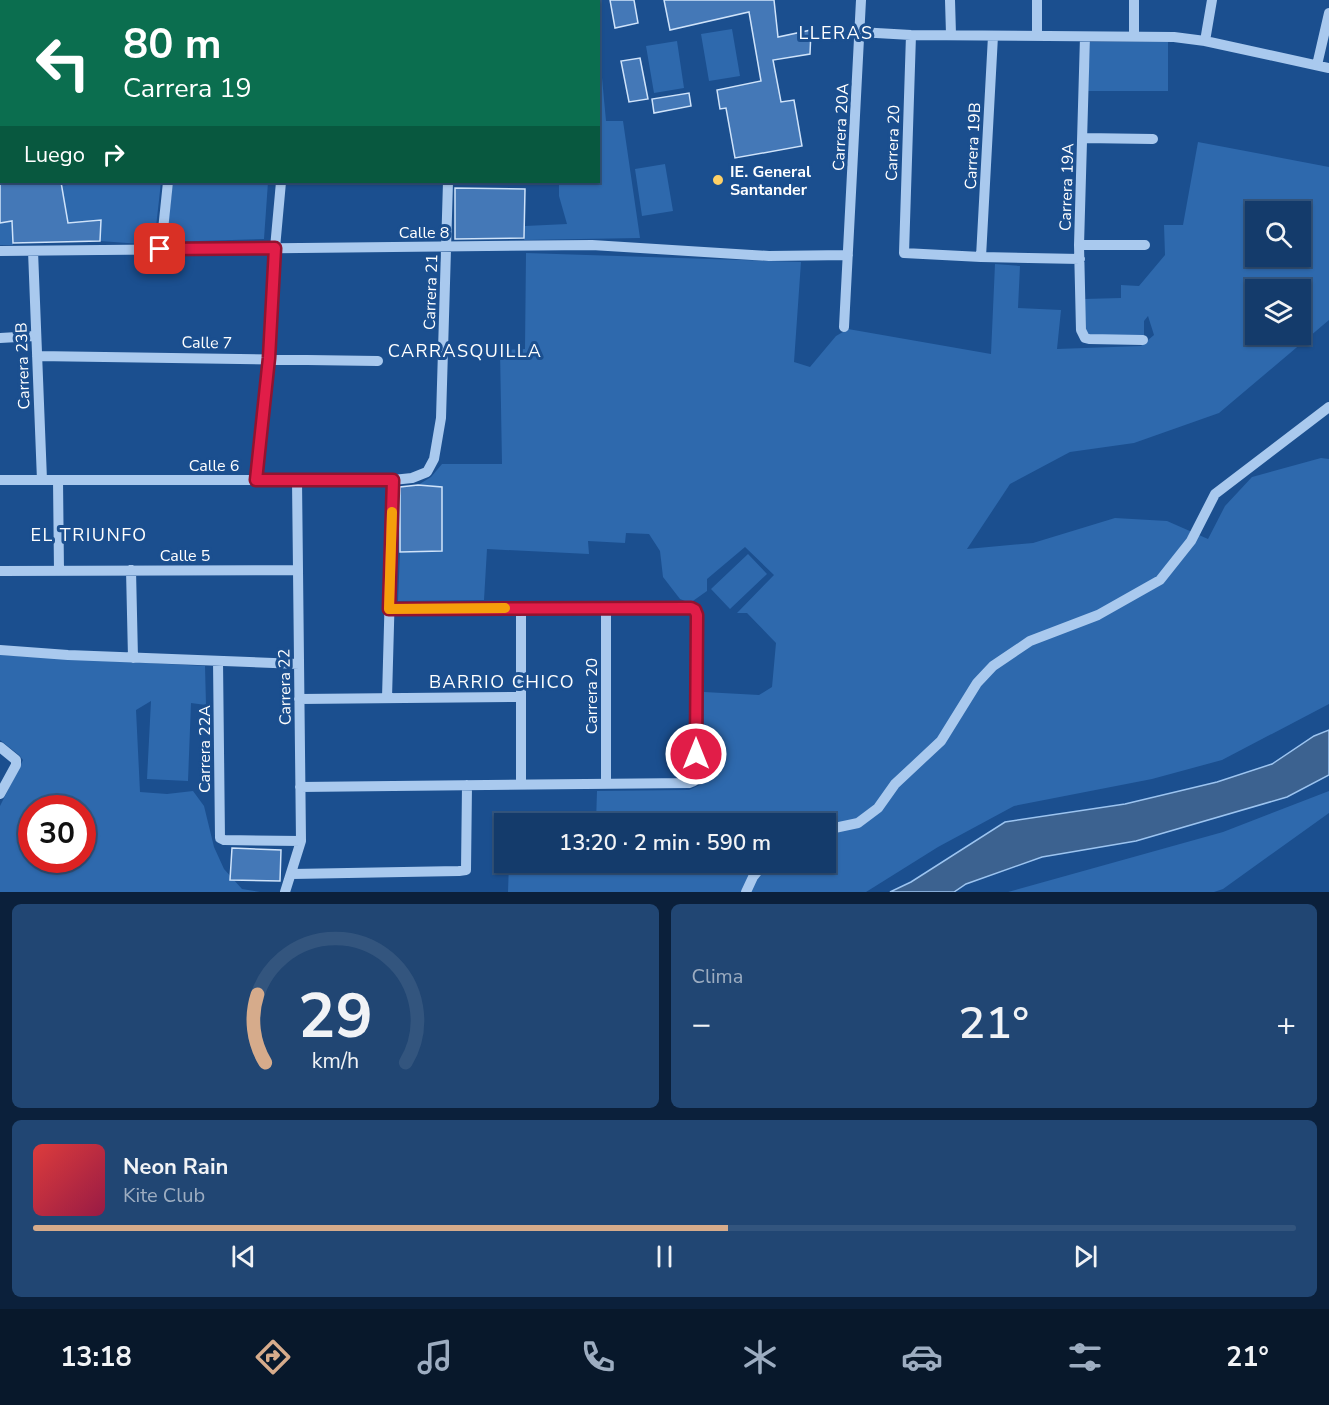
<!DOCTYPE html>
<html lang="es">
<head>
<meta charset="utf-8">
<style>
  body { margin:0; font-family:"Nunito Sans",sans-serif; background:#214673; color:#f1f3f6; height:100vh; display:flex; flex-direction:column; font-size:22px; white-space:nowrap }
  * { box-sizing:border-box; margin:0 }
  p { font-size:20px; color:#9dadc1 }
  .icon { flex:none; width:33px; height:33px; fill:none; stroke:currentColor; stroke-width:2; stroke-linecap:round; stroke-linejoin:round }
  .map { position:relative; height:892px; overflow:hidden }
  .panel { display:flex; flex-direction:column; gap:12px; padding:12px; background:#0b203b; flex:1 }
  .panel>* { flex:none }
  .banner { position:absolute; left:0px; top:0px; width:600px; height:183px; box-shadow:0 2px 4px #0004,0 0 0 2px #33557e; background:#0b6e4f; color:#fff; overflow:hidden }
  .buttons { position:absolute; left:1245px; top:201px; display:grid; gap:12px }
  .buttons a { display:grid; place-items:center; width:66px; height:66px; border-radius:0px; background:#143b6b; box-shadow:0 2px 4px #0004,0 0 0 2px #33557e; font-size:30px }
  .speed { position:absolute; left:18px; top:795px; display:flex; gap:12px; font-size:30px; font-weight:700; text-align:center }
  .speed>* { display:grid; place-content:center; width:78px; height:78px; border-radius:50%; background:#143b6b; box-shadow:0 2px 4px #0004,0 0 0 2px #33557e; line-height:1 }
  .speed .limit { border:9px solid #d22; background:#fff; color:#111 }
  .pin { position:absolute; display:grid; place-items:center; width:51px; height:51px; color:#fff; margin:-26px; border-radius:12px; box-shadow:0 3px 9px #0006 }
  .me { position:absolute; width:66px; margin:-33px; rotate:0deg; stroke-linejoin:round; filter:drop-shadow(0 0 4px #0008) }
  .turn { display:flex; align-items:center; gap:21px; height:126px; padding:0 24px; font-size:27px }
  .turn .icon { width:78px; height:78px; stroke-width:2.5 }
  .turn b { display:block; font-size:42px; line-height:51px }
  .then { display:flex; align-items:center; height:57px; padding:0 24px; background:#0003; gap:12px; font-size:22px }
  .big { font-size:45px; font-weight:600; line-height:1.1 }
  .panel .card { flex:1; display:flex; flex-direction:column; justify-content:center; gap:9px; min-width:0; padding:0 21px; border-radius:9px; background:#214673 }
  .panel .dial { align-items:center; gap:0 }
  .dial svg { height:156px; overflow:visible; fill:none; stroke:#33557e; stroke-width:7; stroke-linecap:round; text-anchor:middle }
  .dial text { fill:#f1f3f6; stroke:none }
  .song { display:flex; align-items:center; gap:18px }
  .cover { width:72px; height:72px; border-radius:9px; background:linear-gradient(135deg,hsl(0 70% 55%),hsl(340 70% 35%)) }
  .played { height:6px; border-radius:3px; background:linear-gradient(90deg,#d6ab8b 55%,#33557e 55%) }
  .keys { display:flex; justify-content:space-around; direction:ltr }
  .heat { display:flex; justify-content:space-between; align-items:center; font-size:33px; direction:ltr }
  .panel .tiles { flex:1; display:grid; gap:12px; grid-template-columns:1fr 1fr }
  .card:last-child { grid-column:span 2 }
  .trip { position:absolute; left:494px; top:813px; width:342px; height:60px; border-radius:0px; background:#143b6b; box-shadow:0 2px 4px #0004,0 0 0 2px #33557e; font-weight:600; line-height:60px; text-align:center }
  .menu { display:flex; height:96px; justify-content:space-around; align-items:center; background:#08182b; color:#9dadc1 }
  .menu .icon { width:42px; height:42px }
  .menu .selected { color:#d6ab8b }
  .menu b { font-size:27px; color:#f1f3f6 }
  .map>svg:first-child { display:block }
</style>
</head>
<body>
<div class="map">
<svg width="1329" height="892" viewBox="0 0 1329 892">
  <rect width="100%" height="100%" fill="#1b4f8f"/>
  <path fill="#2e69ad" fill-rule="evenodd" d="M459,0h135v1l-135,1z
    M732,29l8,47 -31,5 -8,-47z
    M677,41l7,47 -30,5 -8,-47z
    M1090,42h78v49h-80z
    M599,45l7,76h17l17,117 -116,2 1,-14 42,-2 -8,-28v-14h39z
    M1198,142l131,25v153l-110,93 -85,30 -64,9 -60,32 -43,65 66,-6 82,-25 52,3 41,18 17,-33 27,-29 69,-19 8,1v245l-107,56 -70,19 -138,27 -76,41 -72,45h-358l1,-29 316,-1v-38l-229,-1 1,-32 92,-1 15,-7v-91l55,3 13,-8 4,-44 -29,-30h-10l37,-38 -29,-28 -38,32v12l-17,12 -10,-4 -17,-22 -3,-26 -11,-17 -23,-1 -1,10 -37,-2 1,13 -102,-5 -3,51 -86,1 2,-49 42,-1v-63l-24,-3 13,-8 11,-13h60l-2,-114 25,-1 1,-96 275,9 -7,100 16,5 26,-31 12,-7 143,25 4,-90 25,2 -2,42 43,2 -4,39 84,-3 13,-11 -6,-19 -4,5v17l-58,-3 -2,-36 37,-1v-13l18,1 26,-31 -1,-30h19zM1256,212h44v44h-44zM1256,290h44v44h-44z
    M665,164l8,47 -31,5 -7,-47z
    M102,182h59l-7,63 -54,-4 1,-21 -88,10v15h-13v-22l66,-10 -32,-25z
    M173,182h95l-4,57 -98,3z
    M748,554l19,20 -37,35 -19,-20z
    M0,655l205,11 1,39 -15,-2 -3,78 -41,-2 4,-78 -15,9 4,82 27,2 26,-3 11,15 10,41 10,22 18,20 18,3h-260v-86l23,-46 -4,-5 -19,-15zM32,808h50v52h-50z
    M1329,791v22l-106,76 -9,3h-206l215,-60z"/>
  <path fill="#3c6290" stroke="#9cc4f0" stroke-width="1.5" d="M1329,730v45l-42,22 -151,44 -94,16 -76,27 -12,8h-64l21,-10 94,-60 120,-18 92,-22 55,-18 42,-28z"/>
  <path fill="#4478b7" stroke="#cfe3fa" stroke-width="1.5" d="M610,0h24l4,23 -23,5z
    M664,0h110l4,37 33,-7 -1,24 -37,6 8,42 13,-2 8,46 -67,12 -9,-50 -6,1 -3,-19 44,-9 -12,-69 -79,18z
    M640,58l8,41 -19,3 -8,-41z
    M689,93l2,13 -37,7 -2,-14z
    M0,182h61l7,41 33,-3 -1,21 -87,2 -1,-22 -12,2z
    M455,188l70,1 -1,49 -69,1z
    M418,485l24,2v64l-42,1v-65z
    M232,848l49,2 -1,31 -50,-1z"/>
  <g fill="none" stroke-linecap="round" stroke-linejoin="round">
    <path stroke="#a9c9ee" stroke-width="10" d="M950,0l1,34
      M66,2l6,-2
      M190,2v-2
      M297,2v-2
      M452,2v-2
      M0,10h2
      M859,32l52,3 263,2 31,4 124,27
      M911,35l-7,218 77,4 99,2
      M1037,36v-36
      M1134,36v-36
      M1085,37l-6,208 2,85 4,8 4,1 54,1
      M1205,41l7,-41
      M1317,65l12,-52
      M1083,138l70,1
      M1079,245h66
      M161,249l7,-67
      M0,251l592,-6 177,11 79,-1
      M33,251l9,229
      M981,257l12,-221
      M844,327l17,-327
      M0,338l35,-2
      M37,356l341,5
      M0,480h393l19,-2 15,-6 7,-13 7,-41 7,-236
      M58,480l1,91
      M256,480l13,-122 6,-110 6,-66
      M131,570l2,88
      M0,571l298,-1
      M606,608v175
      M0,650l68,5 231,9
      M218,661l2,177 4,2 77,1
      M387,698l6,-218
      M299,699l222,-2
      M0,747l16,13v5l-16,29
      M521,784v-175
      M300,787l389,-4 5,-2 2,-4 1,-162 -2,-5 -4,-2 -302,1
      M825,830l33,-7 20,-15 17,-24 46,-43 36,-58 16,-17 37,-25 68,-26 62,-35 31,-39 24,-47 114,-87
      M292,874l167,-3 7,-1 1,-85
      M285,892l16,-51 -4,-361
      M746,892l7,-15 12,-15"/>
  </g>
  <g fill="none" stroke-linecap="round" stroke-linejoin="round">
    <g stroke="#92132f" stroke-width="15">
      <path id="route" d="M160,249l115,-1 -6,110 -13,122h137l-4,129 302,-1 4,2 2,5 -1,139"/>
    </g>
    <use href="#route" stroke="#e11d48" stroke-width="10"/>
    <path stroke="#f59e0b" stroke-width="10" d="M392,512l-3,97 116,-1"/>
  </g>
  <circle fill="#ffd166" stroke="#1b4f8f" stroke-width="2" cx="718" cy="180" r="6"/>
  <g text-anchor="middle" stroke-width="6" stroke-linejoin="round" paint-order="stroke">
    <g font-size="16" fill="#fff" stroke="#1b4f8f">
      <text transform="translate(840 127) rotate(-87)" y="6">Carrera 20A</text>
      <text transform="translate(892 143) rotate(-88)" y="6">Carrera 20</text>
      <text transform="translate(972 146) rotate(-87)" y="6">Carrera 19B</text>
      <text transform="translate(1066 187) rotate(-88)" y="6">Carrera 19A</text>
      <text x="424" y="238">Calle 8</text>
      <text transform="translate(430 292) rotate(-88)" y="6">Carrera 21</text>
      <text transform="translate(207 342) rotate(1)" y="6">Calle 7</text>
      <text transform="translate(22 366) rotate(-92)" y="6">Carrera 23B</text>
      <text x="214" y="471">Calle 6</text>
      <text x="185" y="561">Calle 5</text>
      <text transform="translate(284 687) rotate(-91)" y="6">Carrera 22</text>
      <text transform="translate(591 696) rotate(-90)" y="6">Carrera 20</text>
      <text transform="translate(204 749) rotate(-90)" y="6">Carrera 22A</text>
    </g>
    <g font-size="16" font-weight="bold" fill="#fff" stroke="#1b4f8f" text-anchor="start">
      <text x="730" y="177">IE. General<tspan x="730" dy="18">Santander</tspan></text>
    </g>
    <g font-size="18" letter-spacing="1.5" fill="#fff" stroke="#1b4f8f">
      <text x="836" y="39">LLERAS</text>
      <text x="465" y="357">CARRASQUILLA</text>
      <text x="89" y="541">EL TRIUNFO</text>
      <text x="502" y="688">BARRIO CHICO</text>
    </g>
  </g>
</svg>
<div class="buttons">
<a><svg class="icon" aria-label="search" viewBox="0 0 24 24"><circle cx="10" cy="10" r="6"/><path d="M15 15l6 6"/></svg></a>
<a><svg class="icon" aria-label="layers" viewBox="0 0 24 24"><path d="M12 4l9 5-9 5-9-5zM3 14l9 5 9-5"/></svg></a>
</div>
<div class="speed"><div class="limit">30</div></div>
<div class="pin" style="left:160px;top:249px;background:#d93025"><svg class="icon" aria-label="arrive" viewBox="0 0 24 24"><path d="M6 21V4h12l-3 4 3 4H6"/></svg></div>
<svg class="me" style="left:696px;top:754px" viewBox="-20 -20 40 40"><circle r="17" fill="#e11d48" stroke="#fff" stroke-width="3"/><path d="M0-11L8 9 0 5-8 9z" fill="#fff"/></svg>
<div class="trip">13:20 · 2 min · 590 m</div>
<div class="banner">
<div class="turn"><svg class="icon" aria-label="left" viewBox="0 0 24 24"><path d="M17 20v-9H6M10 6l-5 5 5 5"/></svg><div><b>80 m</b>Carrera 19</div></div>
<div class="then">Luego<svg class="icon" aria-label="right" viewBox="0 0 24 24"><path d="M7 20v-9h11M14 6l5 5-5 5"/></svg></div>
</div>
</div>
<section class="panel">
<div class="tiles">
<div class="card dial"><svg viewBox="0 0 100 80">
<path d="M14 69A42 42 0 1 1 86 69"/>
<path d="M14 69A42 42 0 0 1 10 34" stroke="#d6ab8b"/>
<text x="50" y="56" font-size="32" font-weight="700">29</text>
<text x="50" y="72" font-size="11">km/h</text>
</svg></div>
<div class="card"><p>Clima</p>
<div class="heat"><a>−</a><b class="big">21°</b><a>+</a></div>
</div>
<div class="card">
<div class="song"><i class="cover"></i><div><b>Neon Rain</b><p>Kite Club</p></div></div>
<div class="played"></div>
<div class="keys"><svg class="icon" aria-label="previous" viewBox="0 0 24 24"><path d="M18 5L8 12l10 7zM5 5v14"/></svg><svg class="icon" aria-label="pause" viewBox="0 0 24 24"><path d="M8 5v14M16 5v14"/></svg><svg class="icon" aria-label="next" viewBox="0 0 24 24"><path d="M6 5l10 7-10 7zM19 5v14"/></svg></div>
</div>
</div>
</section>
<nav class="menu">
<b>13:18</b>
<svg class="icon selected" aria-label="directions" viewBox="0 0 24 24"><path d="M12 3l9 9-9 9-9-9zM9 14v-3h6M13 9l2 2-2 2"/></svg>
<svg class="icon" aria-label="music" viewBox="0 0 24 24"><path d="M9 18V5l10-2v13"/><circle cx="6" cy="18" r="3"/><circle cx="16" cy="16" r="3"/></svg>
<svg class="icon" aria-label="phone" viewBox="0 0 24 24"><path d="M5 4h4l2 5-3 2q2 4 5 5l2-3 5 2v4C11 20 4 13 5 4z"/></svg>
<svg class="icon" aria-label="climate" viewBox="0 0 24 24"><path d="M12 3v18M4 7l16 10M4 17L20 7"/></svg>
<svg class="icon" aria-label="car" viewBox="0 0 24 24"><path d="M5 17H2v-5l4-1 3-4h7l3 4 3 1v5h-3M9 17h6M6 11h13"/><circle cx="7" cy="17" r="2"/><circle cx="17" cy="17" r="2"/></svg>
<svg class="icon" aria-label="filters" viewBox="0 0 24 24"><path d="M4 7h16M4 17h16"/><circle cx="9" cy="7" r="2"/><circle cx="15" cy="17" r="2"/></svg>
<b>21°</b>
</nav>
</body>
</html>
